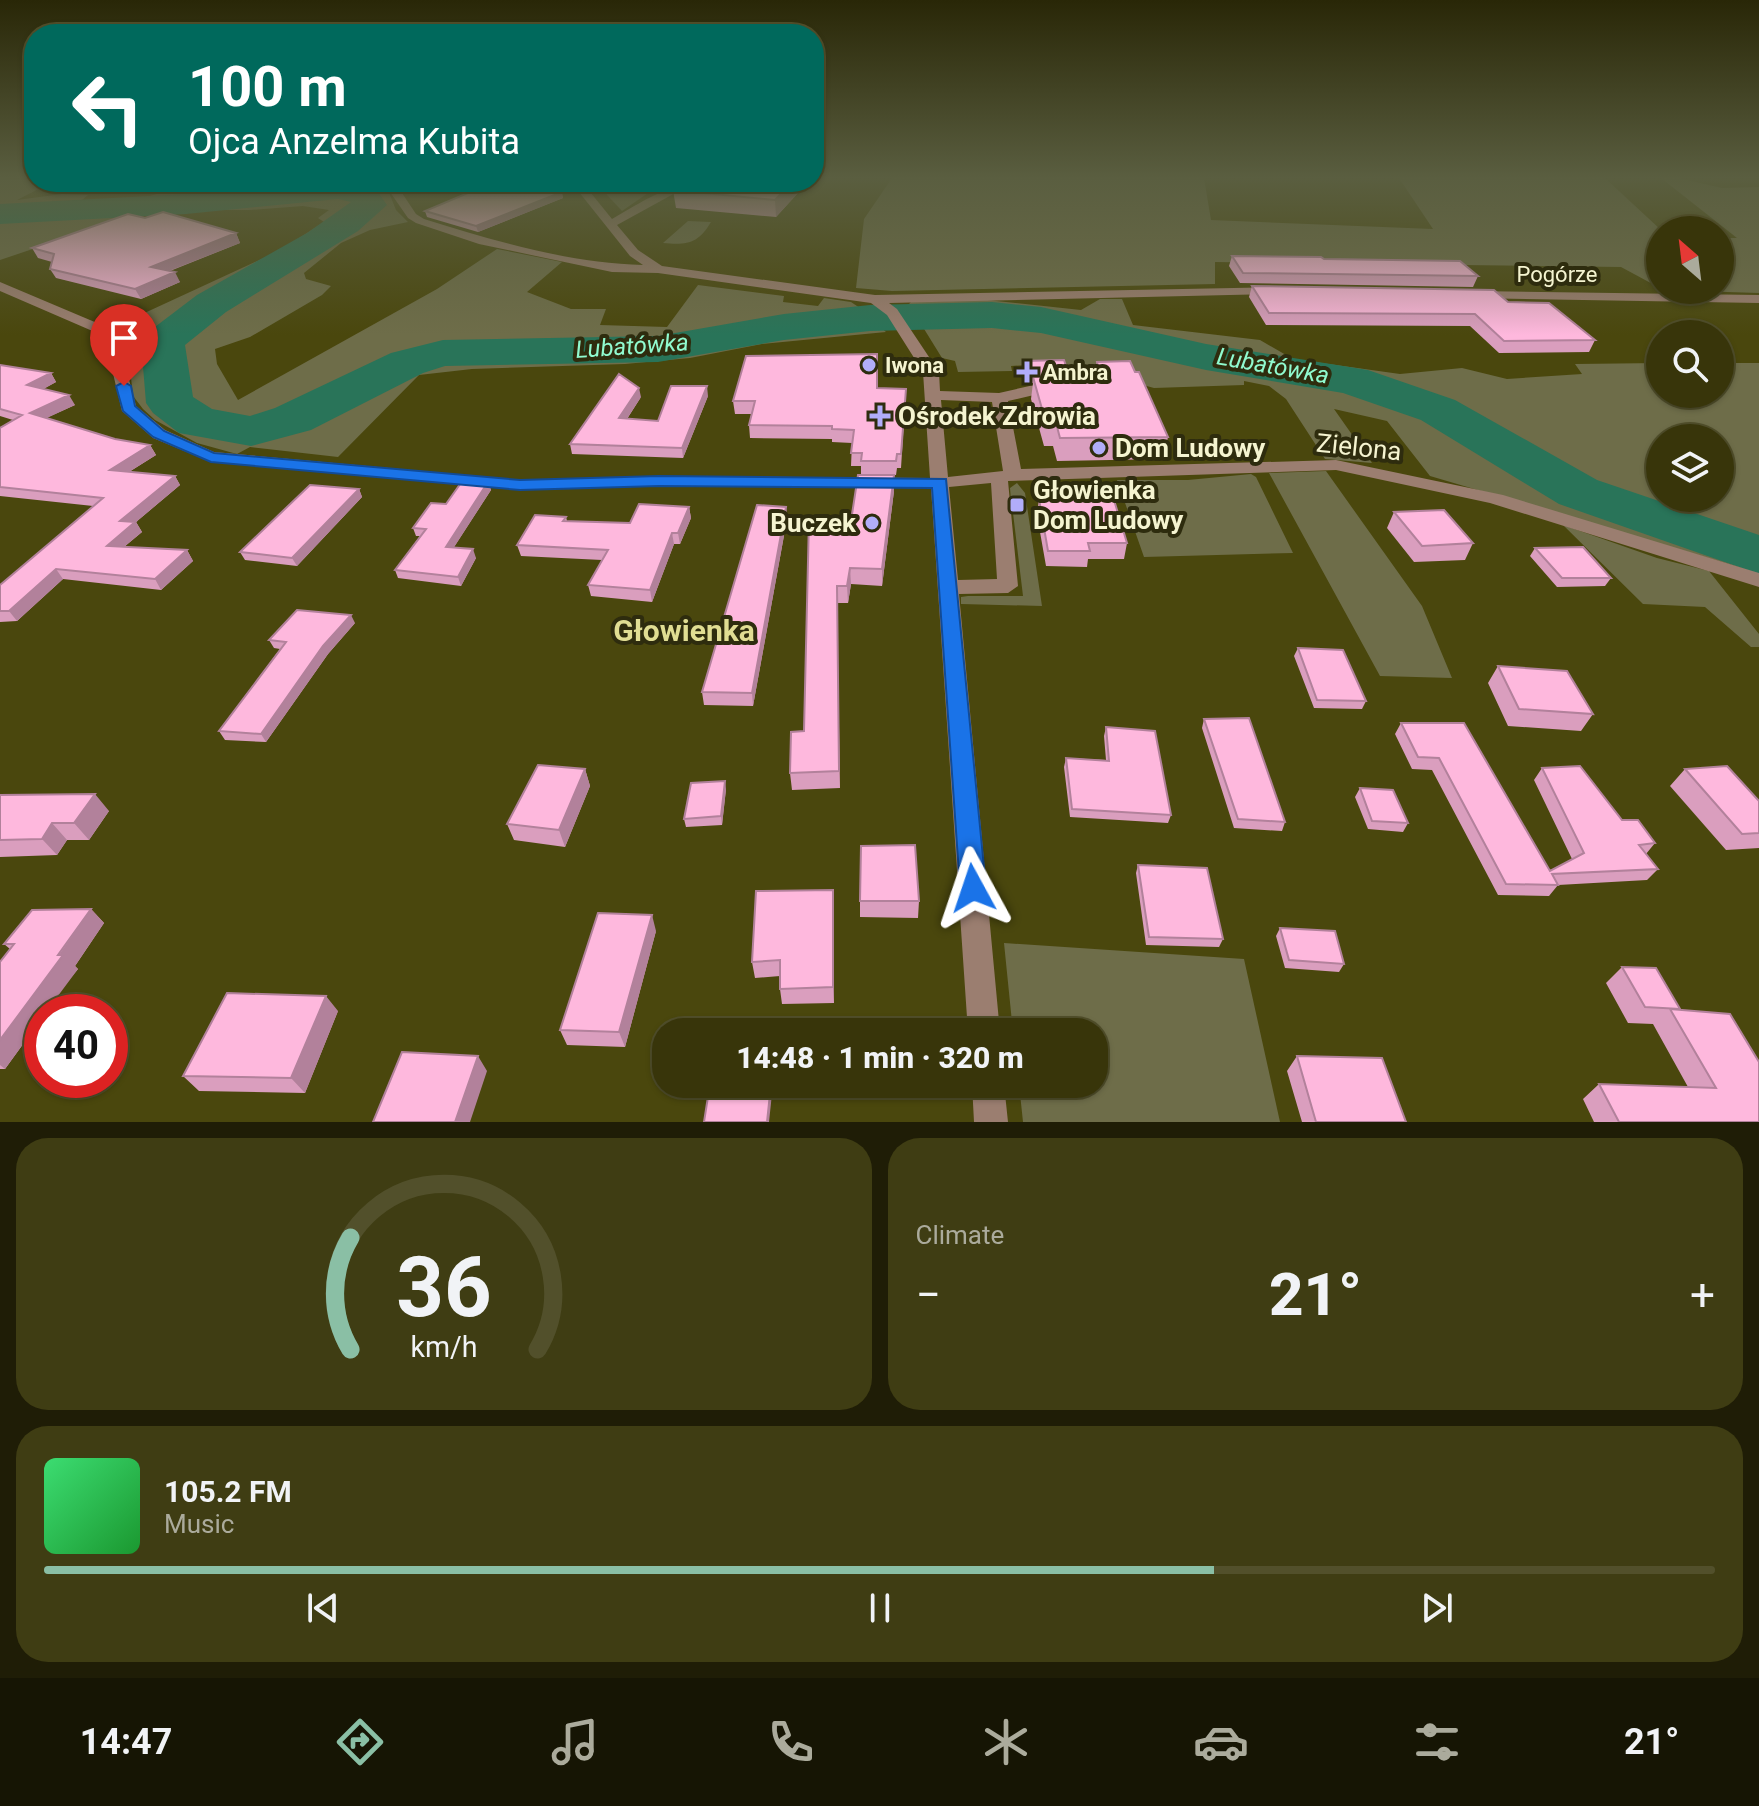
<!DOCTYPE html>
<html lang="en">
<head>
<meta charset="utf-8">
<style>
  body { margin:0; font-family:Roboto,sans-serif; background:#3f3d13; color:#f1f3f6; height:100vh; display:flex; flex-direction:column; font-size:30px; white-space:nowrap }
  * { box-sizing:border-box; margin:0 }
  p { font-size:26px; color:#abab9c }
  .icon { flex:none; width:44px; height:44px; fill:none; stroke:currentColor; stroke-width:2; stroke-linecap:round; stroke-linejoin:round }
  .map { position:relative; height:1122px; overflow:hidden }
  .drawer { display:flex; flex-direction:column; gap:16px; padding:16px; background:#1f1d06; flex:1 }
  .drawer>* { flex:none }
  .banner { position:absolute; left:24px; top:24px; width:800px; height:168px; border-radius:32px; box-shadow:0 2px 6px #0004,0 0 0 2px #52502b; background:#00695c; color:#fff; overflow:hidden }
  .needle { width:52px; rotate:332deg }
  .fabs { position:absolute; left:1646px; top:216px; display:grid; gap:16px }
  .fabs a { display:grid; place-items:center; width:88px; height:88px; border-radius:50%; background:#38350a; box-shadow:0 2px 6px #0004,0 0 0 2px #52502b; font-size:40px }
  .speed { position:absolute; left:24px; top:994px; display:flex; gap:16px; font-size:40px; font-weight:700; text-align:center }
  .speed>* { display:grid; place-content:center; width:104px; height:104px; border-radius:50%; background:#38350a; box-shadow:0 2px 6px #0004,0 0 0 2px #52502b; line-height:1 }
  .speed .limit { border:12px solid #d22; background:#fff; color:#111 }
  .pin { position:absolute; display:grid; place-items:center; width:68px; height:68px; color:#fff; margin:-82px -34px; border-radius:50% 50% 50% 0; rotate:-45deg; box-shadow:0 0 8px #0007 }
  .pin .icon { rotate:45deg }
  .me { position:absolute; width:88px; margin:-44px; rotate:355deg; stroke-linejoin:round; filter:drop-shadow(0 0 6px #0008) }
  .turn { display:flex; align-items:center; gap:28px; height:168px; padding:0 32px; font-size:36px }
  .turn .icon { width:104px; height:104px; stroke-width:2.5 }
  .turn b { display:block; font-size:56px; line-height:68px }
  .big { font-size:60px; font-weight:800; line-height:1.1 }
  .drawer .tile { flex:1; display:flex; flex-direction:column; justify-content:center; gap:12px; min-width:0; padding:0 28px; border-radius:32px; background:#3f3d13 }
  .drawer .dial { align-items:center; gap:0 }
  .dial svg { height:208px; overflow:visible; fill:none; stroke:#52502b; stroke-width:7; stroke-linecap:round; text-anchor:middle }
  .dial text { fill:#f1f3f6; stroke:none }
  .song { display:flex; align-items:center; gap:24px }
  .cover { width:96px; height:96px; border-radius:12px; background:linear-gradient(135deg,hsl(140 70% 55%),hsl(130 70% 35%)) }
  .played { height:8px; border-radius:4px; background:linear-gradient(90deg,#8abfa5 70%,#52502b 70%) }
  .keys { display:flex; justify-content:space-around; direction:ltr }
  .heat { display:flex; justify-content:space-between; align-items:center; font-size:44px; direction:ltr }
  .drawer .tiles { flex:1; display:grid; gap:16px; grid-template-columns:1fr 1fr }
  .tile:last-child { grid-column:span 2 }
  .trip { position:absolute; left:652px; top:1018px; width:456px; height:80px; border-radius:32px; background:#38350a; box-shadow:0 2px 6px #0004,0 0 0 2px #52502b; font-weight:800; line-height:80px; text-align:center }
  .tabs { display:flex; height:128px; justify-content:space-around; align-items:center; background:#161504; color:#abab9c }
  .tabs .icon { width:56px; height:56px }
  .tabs .active { color:#8abfa5 }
  .tabs b { font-size:36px; color:#f1f3f6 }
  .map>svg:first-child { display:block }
</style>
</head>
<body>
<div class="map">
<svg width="1759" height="1122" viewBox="0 0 1759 1122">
  <rect width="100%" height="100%" fill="#4a470d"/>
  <path fill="#6e6d49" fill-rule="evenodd" d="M0,178l52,4 -35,18 45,-6 26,1 -11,9 58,-3 58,-19 149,1 34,3 12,4 8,20 12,12 -38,8 -29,13 -37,30 2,6 25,7 -9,9 -72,42 -35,12 2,15 21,36 199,-111 60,-40 65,13 -35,30 44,17h35l-6,16 67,2 31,-42 86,11 -1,6 35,4 6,-8 27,4 18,12c-79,6 -157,22 -235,29l-4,10 56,-5 170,-26 23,4 7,6 -124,12 -72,14 -65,6 -153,5 -53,6 -81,82 -88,-10 -13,7 -40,-11 -42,-23 -12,-11 -10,-13 -7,-64 -14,-4 167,-77 45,-29 -6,-4 11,-8 -26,-4 -54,4h-87l-37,8 -125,42z
    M892,178h312l7,42 222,9 -34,-51h206l56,52 -1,58 -39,-21 -406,-5v22l-323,7 -36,-3 8,-69z
    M1661,178h17l44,10 37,-1v106l-96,-3h57v-52h17z
    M595,182h69l-42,29z
    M688,221l23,1c-13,22 -24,23 -48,21z
    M1100,299h22l11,26 127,15 33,19 107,15 62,-6 45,11 75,-5 -7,-10 85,-1v31h60v-31h39v210l-329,-97 -43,-55 -53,-12 38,54 -47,-4 -39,-60 -17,-13 -25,-5v4l-90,3 -92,-25 -51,3 1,5 -54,1 -3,-11 -13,-3 -21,-34 71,-3 59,6 144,34 65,10v-11c-74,-6 -144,-34 -217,-45 -45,-6 -90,-4 -136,-4l-3,-2 7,-7 76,-2 94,10zM1660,438h60v60h-60z
    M1326,471l96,135 30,72 -72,-2 -111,-203z
    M1251,474l5,3 37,76 -149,4 -27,-77h71z
    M1017,483l8,10 17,113 -81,-2v-7l7,-1h55l-10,-83 9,-1 -2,-12h-9l-1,-12z
    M1563,525l94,33 52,13 50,63v13h-8l-46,-40 -62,-3z
    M1004,943l240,16 36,163h-257l-4,-38h75v-52h-81z"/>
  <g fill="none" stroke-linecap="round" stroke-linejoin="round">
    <path fill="#297459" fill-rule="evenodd" d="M309,182h41l25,6 12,17 -29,26 -132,81 -41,33 8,52 19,12 38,7 25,-8 116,-55 52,-13 215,-4 126,-22 86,-9 122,-3 49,5 165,37 162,26 87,30 142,80 162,55v39l-200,-70 -138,-84 -78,-27 -137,-23 -165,-37 -49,-5 -122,3 -86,9 -126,22 -213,4 -22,7 -112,57 -60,16 -72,-13 -26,-20 -7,-10 -5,-61 6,-9 50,-38 110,-62 44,-31 -13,-3 -152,15 -186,10v-20l186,-10z"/>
    <path fill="#9b7e70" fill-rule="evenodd" d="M352,182l46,5 18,27 8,5c70,22 145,44 219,46l-13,-9 -59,-74h11l30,37c30,-17 58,-37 93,-37l-28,10 -60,33 21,25 24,16 213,29 405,-8v6l-5,1 -386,9 8,6 42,63 1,19 59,2 35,-8 31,2v6l-31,2 -26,6 13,68 315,-9 167,35 256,78v14l-269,-84 -154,-33 -328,11 10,105 -10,7 -49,1 41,438h-32l-37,-544 -272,-2 -139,4 -309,-28 -58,-24 -31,-27 -18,-75 -104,-45v-9l116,49 20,75 29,24 49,22 306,28 139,-4 271,2 -7,-106 -36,-57 -16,-12 -213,-30 -46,-1 -133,-28 -63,-21 -8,-5 -18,-26zM941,400l51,2 11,69 -55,6zM991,483l6,96 -39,1 -9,-93z
      M1475,291l284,4v8l-289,-5v-6z
      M972,1084h32l4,38h-34z"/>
  </g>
  <path fill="#da9ebe" d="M683,182h125l-32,35 -100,-9 -3,-18z
    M567,183l1,6 -6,4 1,5 -85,34 -51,-15 -2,-6z
    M145,218l91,15 4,10 -70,28 10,11 -39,17 -85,-21 -6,-9 2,-7 -14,-4 -6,-10z
    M1232,256l92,3 154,17 -5,11 -233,-4 -11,-17z
    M1252,286l256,16 87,38 -6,12 -90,1 -29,-27 -204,-1 -17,-28z
    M1024,361l45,15 21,-1 5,-1 2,-12 71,75 -5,22 -106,2 -4,-15h-9l-13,-47 2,-16 -6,1 -4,-16z
    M0,365l51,8 5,9 -13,7 32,16 -29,13 69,21 35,6 6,10 -27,17 46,4 5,9 -44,37 6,10 -18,15 63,3 6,11 -32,29 -98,-11 -46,42 -17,1v-37l93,-79 -93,-10v-68l13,-8 -13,-4z
    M877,388l29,1 -5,79h-4l-1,7 -35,-1v-8h-10l1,-23 -20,-1v-3l-82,-1 -1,-13 3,-11h-17l-2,-13z
    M708,396l-25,62 -111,-4 -2,-10 71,-47 -14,22 31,2z
    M894,475v16l-12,95 -31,-2 -3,19h-11l3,185 -48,2 -2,-17 14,-42 47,-210z
    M488,482l3,8 -37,57 22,11 -15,28 -63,-8 -3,-8 25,-34h-4l-3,-8 33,-24z
    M359,489l3,8 -65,69 -52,-6 -5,-8z
    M1039,499l88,44 -3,16h-36l-1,8 -41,-1 -9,-51z
    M689,507l2,11 -11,26h-6l-22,58 -61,-6 -3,-11 14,-25 -81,-4 -4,-11 49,-28 1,4 63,2z
    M786,507l1,12 -34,187 -49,-1 -2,-13z
    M1394,512l79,31 -8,17 -51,2 -27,-34z
    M1535,548l76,30 -6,8 -48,1 -27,-31z
    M355,623l-27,31 -62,88 -41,-2 -6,-9 61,-82 -6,-1 -5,-8z
    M1298,648l68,53 -4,8 -48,-1 -20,-52z
    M1498,666l95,48 -12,17 -73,-5 -20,-43z
    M1204,719l81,103 -3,9 -48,-3 -32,-100z
    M1401,723h63l86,148 22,-12 -38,-79 8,-12 113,75 -9,11 12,15 -11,11 -89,5 -9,11 -51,-1 -66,-125 -20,-1 -17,-35z
    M1106,727l65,88 -3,8 -98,-6 -6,-50 2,-9 40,2 -2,-24z
    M585,769l5,17 -25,61 -51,-7 -7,-16z
    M1685,769l74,32v47l-33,2 -56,-64z
    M1360,788l48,35 -5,9 -35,-3 -13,-32z
    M726,789l-4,36 -36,2 -2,-8z
    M0,795l109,16 -20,29h-22l-10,15 -57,2z
    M1138,865l85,74 -4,8 -73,-2 -10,-72z
    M833,890l1,113 -52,1 -2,-15v-13l-25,2 -3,-16z
    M860,901h59l-1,17 -58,-1z
    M91,909l13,14 -29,43 3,3 -36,43v6l-37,51h-5v-107l10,-13 -6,-5z
    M1280,928l64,36 -5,8 -54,-4 -9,-32z
    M656,931l-31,116 -58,-2 -7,-15z
    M1622,967l58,42 79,113h-165l-11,-23 16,-15 89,3 -35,-63 -25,-1 -22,-40z
    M338,1011l-33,82 -106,-2 -16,-15z
    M1297,1056l109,66h-104l-15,-51z"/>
  <path fill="#b2819b" d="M792,182h16l-32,35 -1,-17z
    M567,183l1,6 -6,4 1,5 -85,34 -2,-6 79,-36z
    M236,233l4,10 -84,33 -5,-9z
    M175,272l5,10 -39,17 -6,-10z
    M51,373l5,9 -23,13 -6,-10z
    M707,386l1,10 -25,62 -1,-10z
    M639,388l2,9 -20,31 -2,-10z
    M69,395l6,10 -39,18 -6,-10z
    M150,445l6,10 -40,25 -6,-10z
    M894,475v16l-12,95v-17z
    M175,476l5,9 -44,37 6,10 -29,24 -6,-10 13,-25z
    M488,482l3,8 -42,65 -3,-8z
    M359,489l3,8 -65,69 -5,-8z
    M689,507l2,11 -11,26 -2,-11z
    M786,507l1,12 -34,187 -1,-13z
    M672,533l2,11 -22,58 -2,-12z
    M473,549l3,9 -15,28 -3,-9z
    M187,550l6,11 -32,29 -6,-11z
    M850,568l1,16 -3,19 -1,-17z
    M56,569l7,10 -46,42 -8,-10z
    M351,615l4,8 -27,31 -62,88 -5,-8 62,-88z
    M585,769l5,17 -25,61 -6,-17z
    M725,781l1,8 -4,36 -1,-9z
    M95,794l14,17 -20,29 -15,-17z
    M52,823l15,17 -10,15 -15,-16z
    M833,890l1,17v96l-1,-16z
    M91,909l13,14 -29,43 3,3 -32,43h-4v6l-37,51 -5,-4v-25z
    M652,915l4,16 -31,116 -6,-15z
    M326,996l12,15 -33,82 -14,-15z
    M478,1056l9,15 -17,51h-15z
    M771,1084h2l-4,38h-2z"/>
  <path fill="#feb8dd" stroke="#b2819b" stroke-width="2" d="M494,182l73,1 -12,7 7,2 -86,34 -51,-15z
    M683,182h109l-17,18 -102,-10z
    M163,212l73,21 -85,34 24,5 -40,17 -85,-20 4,-15 -22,-6 96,-34 17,4z
    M1232,256l89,1 3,2 136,2 18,15 -235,-3z
    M1252,286l242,4 14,12 41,1 46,37 -91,1 -29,-27 -206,-1z
    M877,354v34l29,1 -5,65h-4l-1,7h-35l1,-8h-11l3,-23 -22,-1v-3l-83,-1 6,-24h-22l13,-45z
    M1064,360l5,15 -41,1 -4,-15z
    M1130,361l5,11h4l29,65 -108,1 -4,-15h-10l-13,-46 57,-2 9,-3 -2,-10z
    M0,365l51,8 -24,12 42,10 -39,18 85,26 35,6 -40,25 65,6 -55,45 15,1 -28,24 80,4 -32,29 -99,-10 -47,42h-9v-26l103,-87 -103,-11v-59l22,-13 -22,-6z
    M619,374l20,14 -20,30 39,3 13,-35h36l-25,62 -112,-4z
    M858,475h36l-12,94 -32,-1 -3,18h-10l2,185 -49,2 1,-41 13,-1 5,-212 42,2z
    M463,480l25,2 -42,65 27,2 -15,28 -63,-7 31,-41 -13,-1 18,-25 15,1z
    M310,485l49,4 -67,69 -52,-6z
    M1039,499l75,1 13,43h-39l2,8h-42z
    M639,504l50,3 -11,26h-6l-22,57 -62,-5 20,-35 -91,-5 18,-30 31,2 -3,4 67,2z
    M757,505l29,2 -34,186 -50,-1z
    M1444,510l29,33 -51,3 -28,-34z
    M1583,547l28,31h-49l-27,-30z
    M297,610l54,5 -28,31 -62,88 -42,-3 67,-89 -17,-2z
    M1298,648l45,2 23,51 -49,-1z
    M1498,666l69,5 26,43 -74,-5z
    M1249,718l36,104 -47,-3 -34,-100z
    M1401,723h63l86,148 34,-18 -42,-85 38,-2 42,54h16l17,23 -16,2 19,24 -106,5 6,11 -52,-1 -67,-126 -21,-1z
    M1106,727l49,4 16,84 -99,-6 -6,-51 43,3z
    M538,765l47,4 -26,61 -52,-6z
    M1727,766l32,35v32l-17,1 -57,-65z
    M725,781l-4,35 -37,3 7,-36z
    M1360,788l33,2 15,33 -36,-2z
    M95,794l-21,29h-22l-10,16 -42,1v-45z
    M915,845l4,56h-59l1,-55z
    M1138,865l69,3 16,71 -74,-2z
    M833,890v97l-53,2v-29l-28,2 4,-71z
    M91,909l-33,46h5l-63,85v-78l14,-18h-10l28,-34z
    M598,913l54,2 -33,117 -59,-2z
    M1280,928l55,3 9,33 -55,-4z
    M1622,967l34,1 24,41 -35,-2z
    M227,993l99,3 -35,82 -108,-2z
    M1670,1009l60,5 29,48v60h-140l-20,-38 117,4z
    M402,1052l76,4 -23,66h-82z
    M1297,1056l85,2 24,64h-90z
    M710,1084h61l-4,38h-63z"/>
  <linearGradient id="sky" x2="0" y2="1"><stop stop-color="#292707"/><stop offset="0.53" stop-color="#5a5e40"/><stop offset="1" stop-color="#5a5e40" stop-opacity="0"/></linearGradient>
  <rect width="1759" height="335" fill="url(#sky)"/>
  <path fill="#1a73e8" stroke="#114b97" stroke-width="2" d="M124,382l7,4 4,20 29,25 50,22 306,27 139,-4 287,3 40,409 -4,9 -9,3 -9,-3 -4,-9 -28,-400 -273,-2 -139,4 -309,-28 -58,-25 -30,-26 -7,-25z"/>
  <g fill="#b1adfa" stroke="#2e2c0e" stroke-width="3">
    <circle cx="869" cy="365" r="8"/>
    <path d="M1023 360h8v8h8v8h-8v8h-8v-8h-8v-8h8z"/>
    <path d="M876 404h8v8h8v8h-8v8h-8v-8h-8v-8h8z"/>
    <circle cx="1099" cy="448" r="8"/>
    <rect x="1009" y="497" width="16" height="16" rx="4"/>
    <circle cx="872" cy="523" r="8"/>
  </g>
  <g text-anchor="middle" stroke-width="8" stroke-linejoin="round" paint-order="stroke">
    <g font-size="22" fill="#f5f4d0" stroke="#2e2c0e">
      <text x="1557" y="282">Pogórze</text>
    </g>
    <g font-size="22" font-weight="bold" fill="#f5f4d0" stroke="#2e2c0e" text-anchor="start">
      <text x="885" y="373">Iwona</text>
      <text x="1043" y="380">Ambra</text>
    </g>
    <g font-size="24" font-style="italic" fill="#90facf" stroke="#2e2c0e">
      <text transform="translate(632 346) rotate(-4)" y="8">Lubatówka</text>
      <text transform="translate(1273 366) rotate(10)" y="8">Lubatówka</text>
    </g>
    <g font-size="26" font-weight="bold" fill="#f5f4d0" stroke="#2e2c0e" text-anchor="start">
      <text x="898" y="425">Ośrodek Zdrowia</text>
      <text x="1115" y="457">Dom Ludowy</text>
      <text x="1033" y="499">Głowienka<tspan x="1033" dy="30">Dom Ludowy</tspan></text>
      <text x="856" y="532" text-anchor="end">Buczek</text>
    </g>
    <g font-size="26" fill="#f5f4d0" stroke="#2e2c0e">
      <text transform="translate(1359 447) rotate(6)" y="9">Zielona</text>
    </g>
    <g font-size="30" font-weight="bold" fill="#e0dd93" stroke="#2e2c0e">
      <text x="684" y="641">Głowienka</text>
    </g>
  </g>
</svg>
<div class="fabs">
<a><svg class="needle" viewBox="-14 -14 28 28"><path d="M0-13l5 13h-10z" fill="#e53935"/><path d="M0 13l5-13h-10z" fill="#abab9c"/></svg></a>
<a><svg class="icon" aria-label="search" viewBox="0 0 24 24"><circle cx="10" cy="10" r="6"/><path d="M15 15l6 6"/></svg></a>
<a><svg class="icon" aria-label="layers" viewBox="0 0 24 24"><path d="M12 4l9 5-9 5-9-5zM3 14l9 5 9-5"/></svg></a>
</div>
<div class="speed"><div class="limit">40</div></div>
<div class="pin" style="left:124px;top:386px;background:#d93025"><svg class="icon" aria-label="arrive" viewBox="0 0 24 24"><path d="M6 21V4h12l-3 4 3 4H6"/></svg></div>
<svg class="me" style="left:973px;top:888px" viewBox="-20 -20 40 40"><path d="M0-17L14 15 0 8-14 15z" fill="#1a73e8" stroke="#fff" stroke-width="4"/></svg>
<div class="trip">14:48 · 1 min · 320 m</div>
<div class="banner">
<div class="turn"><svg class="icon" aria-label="left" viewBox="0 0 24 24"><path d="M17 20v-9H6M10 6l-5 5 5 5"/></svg><div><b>100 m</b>Ojca Anzelma Kubita</div></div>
</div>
</div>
<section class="drawer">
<div class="tiles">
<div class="tile dial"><svg viewBox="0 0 100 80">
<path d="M14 69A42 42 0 1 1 86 69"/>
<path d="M14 69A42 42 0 0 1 14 26" stroke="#8abfa5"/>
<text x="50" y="56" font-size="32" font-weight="700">36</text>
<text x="50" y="72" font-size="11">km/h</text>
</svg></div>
<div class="tile"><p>Climate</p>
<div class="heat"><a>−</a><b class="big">21°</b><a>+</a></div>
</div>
<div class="tile">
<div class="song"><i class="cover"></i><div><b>105.2 FM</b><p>Music</p></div></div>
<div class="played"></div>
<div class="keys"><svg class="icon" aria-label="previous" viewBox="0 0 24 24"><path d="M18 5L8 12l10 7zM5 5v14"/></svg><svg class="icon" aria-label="pause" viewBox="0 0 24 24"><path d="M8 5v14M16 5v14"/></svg><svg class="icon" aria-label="next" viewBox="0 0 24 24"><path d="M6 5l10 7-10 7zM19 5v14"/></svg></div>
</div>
</div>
</section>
<nav class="tabs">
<b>14:47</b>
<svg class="icon active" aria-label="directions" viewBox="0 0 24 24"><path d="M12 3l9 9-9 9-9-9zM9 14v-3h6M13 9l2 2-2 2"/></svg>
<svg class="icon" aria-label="music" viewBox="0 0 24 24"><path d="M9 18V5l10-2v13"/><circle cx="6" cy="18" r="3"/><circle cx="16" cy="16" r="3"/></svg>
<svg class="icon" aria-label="phone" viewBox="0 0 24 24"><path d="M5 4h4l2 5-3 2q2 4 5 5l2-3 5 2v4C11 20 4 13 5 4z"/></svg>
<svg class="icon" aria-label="climate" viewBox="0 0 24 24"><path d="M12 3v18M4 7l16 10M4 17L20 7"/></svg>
<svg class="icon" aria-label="car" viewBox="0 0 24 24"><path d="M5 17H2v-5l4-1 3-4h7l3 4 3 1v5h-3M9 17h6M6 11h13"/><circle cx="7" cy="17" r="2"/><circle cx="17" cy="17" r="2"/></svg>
<svg class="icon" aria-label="filters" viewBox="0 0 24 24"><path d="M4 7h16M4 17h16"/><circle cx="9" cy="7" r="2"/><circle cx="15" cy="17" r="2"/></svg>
<b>21°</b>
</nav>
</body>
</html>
